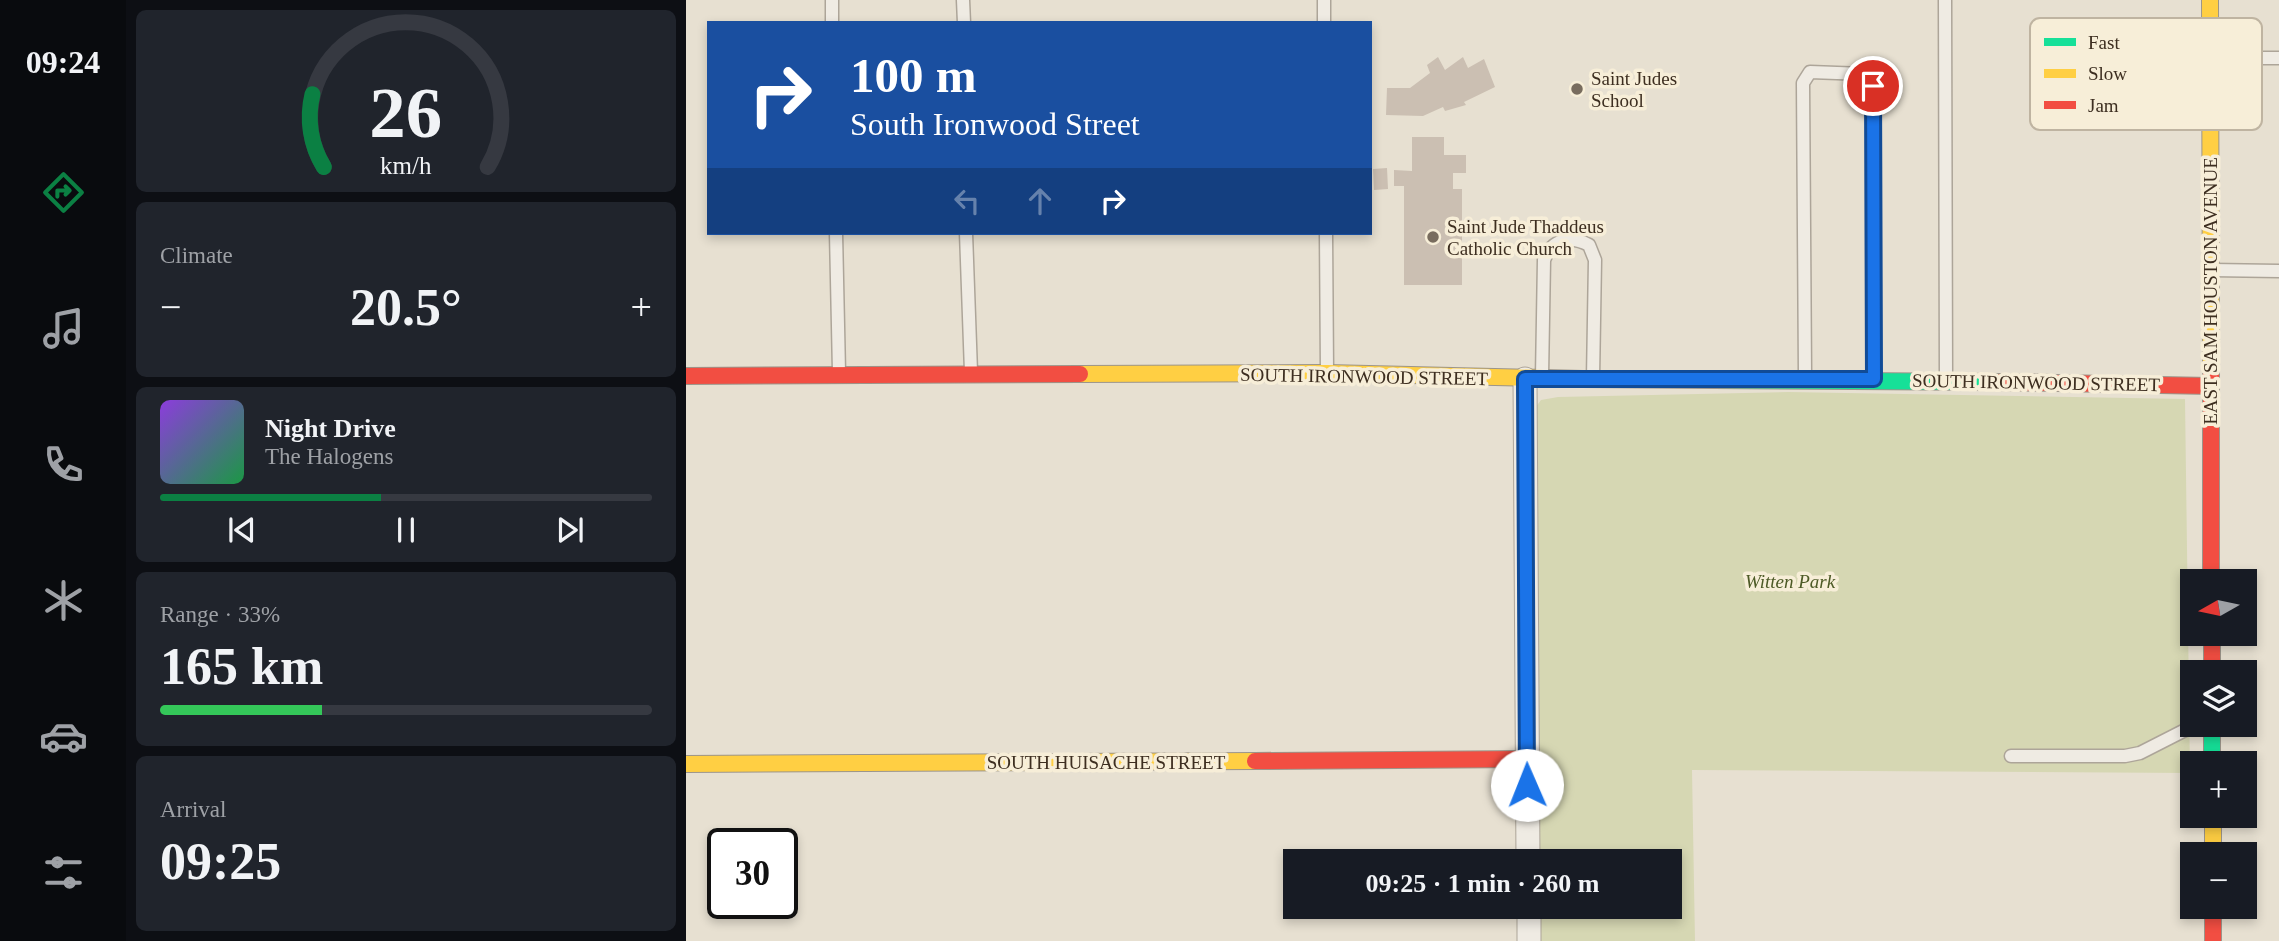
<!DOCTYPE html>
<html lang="en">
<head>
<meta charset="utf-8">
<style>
  body { margin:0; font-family:Georgia,serif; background:#20242c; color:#f1f3f6; height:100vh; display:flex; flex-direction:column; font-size:26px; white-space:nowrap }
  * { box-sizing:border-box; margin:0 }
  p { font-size:23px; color:#9ea1a6 }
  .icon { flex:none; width:38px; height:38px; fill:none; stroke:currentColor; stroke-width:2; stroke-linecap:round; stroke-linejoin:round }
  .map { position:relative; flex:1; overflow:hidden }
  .drawer { display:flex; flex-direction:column; gap:10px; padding:10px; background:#0d0f14; width:560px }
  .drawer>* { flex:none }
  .top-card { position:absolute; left:21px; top:21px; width:665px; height:214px; border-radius:0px; box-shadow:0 4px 10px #0003; background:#1a4fa0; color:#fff; overflow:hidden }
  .needle { width:46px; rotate:261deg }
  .buttons { position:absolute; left:1494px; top:569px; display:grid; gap:14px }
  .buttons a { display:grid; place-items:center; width:77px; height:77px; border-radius:0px; background:#171b24; box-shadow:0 4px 10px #0003; font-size:35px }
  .speed { position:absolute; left:21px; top:828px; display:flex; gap:14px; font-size:35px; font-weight:700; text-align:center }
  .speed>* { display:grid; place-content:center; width:91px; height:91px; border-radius:50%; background:#171b24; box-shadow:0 4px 10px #0003; line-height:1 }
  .speed .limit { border:4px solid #111; border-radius:10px; background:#fff; color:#111 }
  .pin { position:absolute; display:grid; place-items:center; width:60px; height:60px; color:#fff; margin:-30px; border:4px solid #fff; border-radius:50%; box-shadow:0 2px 7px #0007 }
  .me { position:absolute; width:77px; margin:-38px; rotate:359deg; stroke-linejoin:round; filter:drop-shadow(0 0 5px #0008) }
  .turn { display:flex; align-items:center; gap:24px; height:147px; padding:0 28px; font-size:32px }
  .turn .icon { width:91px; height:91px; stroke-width:2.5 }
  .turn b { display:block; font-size:49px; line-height:60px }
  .lanes { display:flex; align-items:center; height:66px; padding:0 28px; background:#0003; justify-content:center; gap:35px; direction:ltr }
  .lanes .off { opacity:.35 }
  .big { font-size:52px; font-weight:700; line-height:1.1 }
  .drawer .card { flex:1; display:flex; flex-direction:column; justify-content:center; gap:10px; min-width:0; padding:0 24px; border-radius:10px; background:#20242c }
  .drawer .dial { align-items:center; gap:0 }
  .dial svg { height:182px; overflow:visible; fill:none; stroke:#363941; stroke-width:7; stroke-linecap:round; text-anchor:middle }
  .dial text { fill:#f1f3f6; stroke:none }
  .song { display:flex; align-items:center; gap:21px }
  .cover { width:84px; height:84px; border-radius:10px; background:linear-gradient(135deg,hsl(270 70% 55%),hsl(140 70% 35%)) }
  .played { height:7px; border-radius:4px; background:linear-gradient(90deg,#0b8043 45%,#363941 45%) }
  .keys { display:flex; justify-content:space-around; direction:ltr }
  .heat { display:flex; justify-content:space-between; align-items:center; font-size:38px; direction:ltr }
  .charge { height:10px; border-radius:5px; background:linear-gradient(90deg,#34c759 33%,#363941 0) }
  .trip { position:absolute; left:597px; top:849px; width:399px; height:70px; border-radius:0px; background:#171b24; box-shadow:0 4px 10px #0003; font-weight:700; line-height:70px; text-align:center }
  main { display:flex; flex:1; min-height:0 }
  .dock { display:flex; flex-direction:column; width:126px; justify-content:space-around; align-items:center; background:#090b0e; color:#9ea1a6 }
  .dock .icon { width:49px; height:49px }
  .dock .selected { color:#0b8043 }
  .dock b { font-size:32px; color:#f1f3f6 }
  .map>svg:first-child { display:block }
</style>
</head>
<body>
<main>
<nav class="dock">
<b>09:24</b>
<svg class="icon selected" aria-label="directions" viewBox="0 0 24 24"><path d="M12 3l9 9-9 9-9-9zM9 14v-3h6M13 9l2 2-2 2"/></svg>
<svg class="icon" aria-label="music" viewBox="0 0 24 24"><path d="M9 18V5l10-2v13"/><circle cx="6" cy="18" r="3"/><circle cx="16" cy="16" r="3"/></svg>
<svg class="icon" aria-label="phone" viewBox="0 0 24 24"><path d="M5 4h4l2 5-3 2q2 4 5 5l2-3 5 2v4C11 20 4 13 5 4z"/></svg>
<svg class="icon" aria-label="climate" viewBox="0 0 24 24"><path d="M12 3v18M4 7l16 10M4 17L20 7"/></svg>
<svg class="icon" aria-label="car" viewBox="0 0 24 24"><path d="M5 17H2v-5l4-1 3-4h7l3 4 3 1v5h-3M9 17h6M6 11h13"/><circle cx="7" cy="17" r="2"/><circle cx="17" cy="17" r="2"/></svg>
<svg class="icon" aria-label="filters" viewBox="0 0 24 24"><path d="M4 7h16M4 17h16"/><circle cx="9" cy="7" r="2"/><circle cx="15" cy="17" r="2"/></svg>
</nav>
<section class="drawer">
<div class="card dial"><svg viewBox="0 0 100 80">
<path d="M14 69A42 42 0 1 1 86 69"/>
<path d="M14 69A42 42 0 0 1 9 37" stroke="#0b8043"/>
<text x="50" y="56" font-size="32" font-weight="700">26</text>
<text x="50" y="72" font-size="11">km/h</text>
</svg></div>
<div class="card"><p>Climate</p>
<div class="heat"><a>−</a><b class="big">20.5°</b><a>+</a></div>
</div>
<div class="card">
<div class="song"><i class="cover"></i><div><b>Night Drive</b><p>The Halogens</p></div></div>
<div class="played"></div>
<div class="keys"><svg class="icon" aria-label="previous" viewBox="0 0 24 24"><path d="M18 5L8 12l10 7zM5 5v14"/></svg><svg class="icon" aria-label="pause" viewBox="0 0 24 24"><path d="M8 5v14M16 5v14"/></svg><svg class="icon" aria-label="next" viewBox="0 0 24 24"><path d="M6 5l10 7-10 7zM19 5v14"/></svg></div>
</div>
<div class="card"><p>Range · 33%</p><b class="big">165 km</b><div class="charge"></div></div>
<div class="card"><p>Arrival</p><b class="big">09:25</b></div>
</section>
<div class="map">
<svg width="1593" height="941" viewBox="0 0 1593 941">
  <rect width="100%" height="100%" fill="#e7e0d1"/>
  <path fill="#d6d7b3" d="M1102,392l397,7 5,374 -498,-3 3,171h-154v-34l129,-1v-45h-130l-5,-453 6,-8 17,-3z"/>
  <path fill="#cbbfb2" d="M752,57l7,13 18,-13 5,11 16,-9 11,28 -31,15 2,3 -21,6 -2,-4 -20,9 -37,-1 1,-27h23l20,-15 -3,-8z
    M726,137h32v18h22v18h-13v16h9v96h-58v-99h-10v-16l18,1z
    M701,168l1,21 -14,1 -1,-21z"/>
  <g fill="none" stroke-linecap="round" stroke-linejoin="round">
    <g stroke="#ada599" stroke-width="15">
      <path id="lane" d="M146,0v23
        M277,0l1,23
        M638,0v23
        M1259,0l1,381
        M1527,58h66
        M150,233l3,139
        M280,233l5,139
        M640,233l1,139
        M1525,270l68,1
        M1119,375l-2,-292 7,-11 54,2 9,12 1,293
        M856,376l2,-116c8,-21 26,-25 45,-15l6,15 -2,118
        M1325,756h114l15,-3 57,-29"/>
    </g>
    <g stroke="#ada599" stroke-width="25">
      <path id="street" d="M839,379l3,482
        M843,906v35"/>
    </g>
    <g stroke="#9c958a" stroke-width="18">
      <path id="fast" d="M897,379l417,3
        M1526,724v39"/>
    </g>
    <g stroke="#9c958a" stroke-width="18">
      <path id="slow" d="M1524,0l1,368
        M394,374l247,-1 256,6
        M0,764l569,-3
        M1527,816v38"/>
    </g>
    <g stroke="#9c958a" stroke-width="18">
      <path id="jam" d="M1525,368v213
        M0,376l394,-2
        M1314,382l211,4
        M1526,634v38
        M569,761l272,-2
        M1527,906v35"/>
    </g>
    <use href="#lane" stroke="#efebe3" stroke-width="12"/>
    <use href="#street" stroke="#efebe3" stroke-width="23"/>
    <use href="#fast" stroke="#16e098" stroke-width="16"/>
    <use href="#slow" stroke="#ffcf43" stroke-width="16"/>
    <use href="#jam" stroke="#f24e42" stroke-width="16"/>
  </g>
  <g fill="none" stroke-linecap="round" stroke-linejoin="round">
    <g stroke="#114b97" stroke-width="18">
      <path id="route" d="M841,785l-2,-406h349l-1,-293"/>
    </g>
    <use href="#route" stroke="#1a73e8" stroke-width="12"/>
  </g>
  <g fill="#786c5e" stroke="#f7eed8" stroke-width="2.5">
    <circle cx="891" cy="89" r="7"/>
    <circle cx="747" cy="237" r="7"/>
  </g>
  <g text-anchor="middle" stroke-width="7" stroke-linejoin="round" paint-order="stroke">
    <g font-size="19" fill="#3d2e20" stroke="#f7eed8" text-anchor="start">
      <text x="905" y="85">Saint Judes<tspan x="905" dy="22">School</tspan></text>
      <text x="761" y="233">Saint Jude Thaddeus<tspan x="761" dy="22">Catholic Church</tspan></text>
    </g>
    <g font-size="19" fill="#3d2e20" stroke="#f7eed8">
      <text transform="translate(1524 291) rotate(-90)" y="7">EAST SAM HOUSTON AVENUE</text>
      <text transform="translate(678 376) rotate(1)" y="7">SOUTH IRONWOOD STREET</text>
      <text transform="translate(1350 382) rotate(1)" y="7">SOUTH IRONWOOD STREET</text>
      <text x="420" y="769">SOUTH HUISACHE STREET</text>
    </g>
    <g font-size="19" font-style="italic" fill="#4d5a26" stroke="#f7eed8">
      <text x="1104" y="588">Witten Park</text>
    </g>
  </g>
  <rect x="1344" y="18" width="232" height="112" rx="10" fill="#f7eed8" stroke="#bfb4a1" stroke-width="2"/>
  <rect x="1358" y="38" width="32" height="8" fill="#16e098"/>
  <rect x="1358" y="69" width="32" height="9" fill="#ffcf43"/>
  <rect x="1358" y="101" width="32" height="8" fill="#f24e42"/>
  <g font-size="19" fill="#3d2e20">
    <text x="1402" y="49">Fast</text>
    <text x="1402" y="80">Slow</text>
    <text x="1402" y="112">Jam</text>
  </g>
</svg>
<div class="buttons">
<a><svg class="needle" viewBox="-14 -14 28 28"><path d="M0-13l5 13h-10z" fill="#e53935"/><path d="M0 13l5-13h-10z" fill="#9ea1a6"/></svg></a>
<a><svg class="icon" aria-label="layers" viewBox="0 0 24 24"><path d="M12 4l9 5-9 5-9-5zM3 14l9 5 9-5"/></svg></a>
<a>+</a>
<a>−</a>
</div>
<div class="speed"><div class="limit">30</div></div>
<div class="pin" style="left:1187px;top:86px;background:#d93025"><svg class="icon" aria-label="arrive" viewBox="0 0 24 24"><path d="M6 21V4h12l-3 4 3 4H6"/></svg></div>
<svg class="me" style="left:841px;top:785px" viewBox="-20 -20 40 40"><circle r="19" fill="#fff"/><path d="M0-13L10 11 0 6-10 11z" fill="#1a73e8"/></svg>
<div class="trip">09:25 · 1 min · 260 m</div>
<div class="top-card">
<div class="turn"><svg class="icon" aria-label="right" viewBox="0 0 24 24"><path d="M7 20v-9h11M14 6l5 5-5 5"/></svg><div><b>100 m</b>South Ironwood Street</div></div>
<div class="lanes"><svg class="icon off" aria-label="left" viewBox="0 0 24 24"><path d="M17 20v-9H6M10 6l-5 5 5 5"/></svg><svg class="icon off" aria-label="ahead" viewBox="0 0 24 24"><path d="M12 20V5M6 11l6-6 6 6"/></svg><svg class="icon" aria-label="right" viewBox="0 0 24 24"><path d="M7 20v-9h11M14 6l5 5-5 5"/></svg></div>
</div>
</div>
</main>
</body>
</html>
